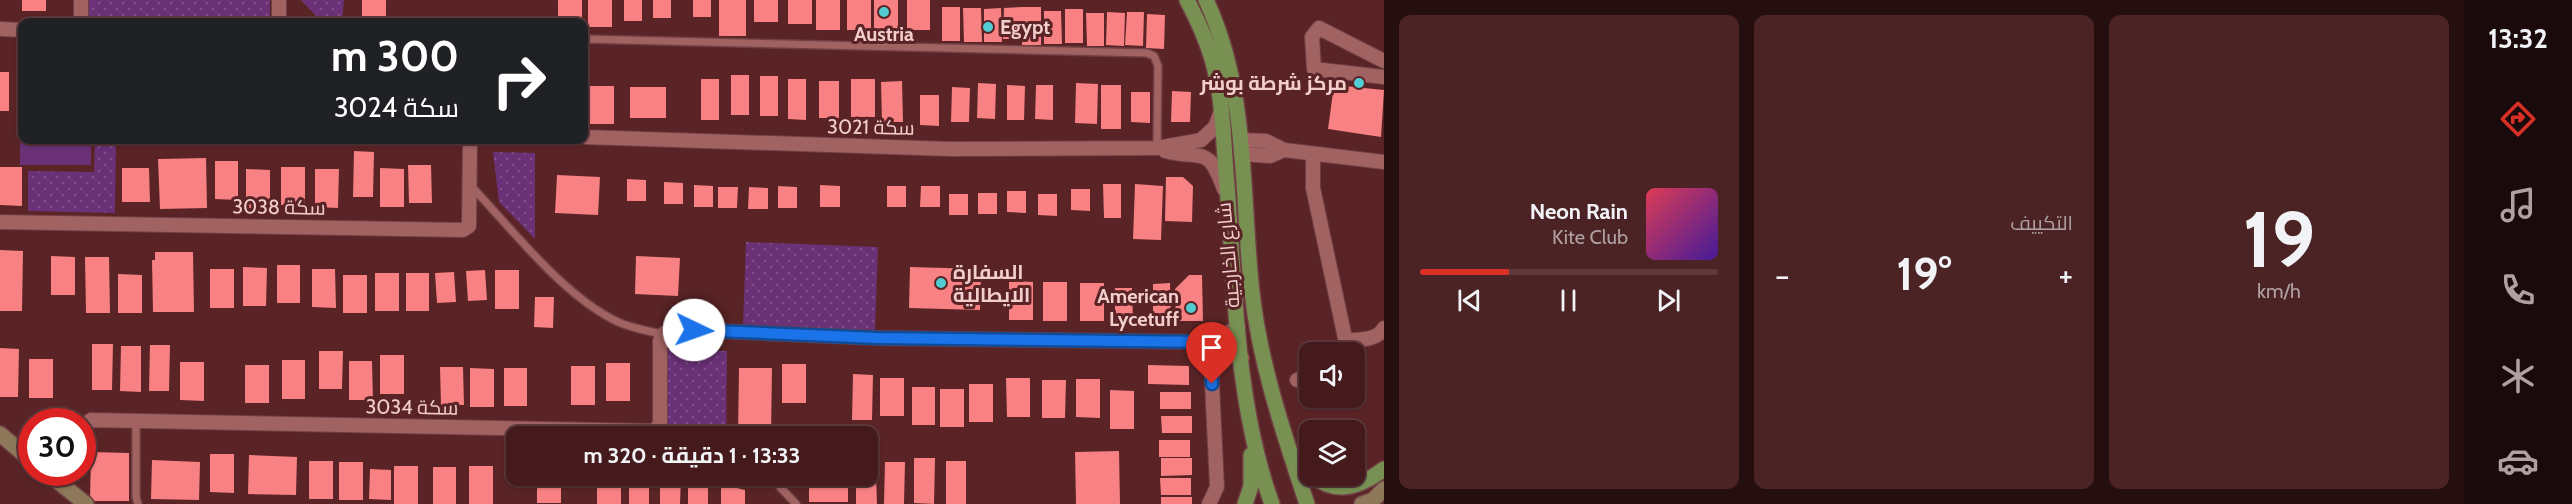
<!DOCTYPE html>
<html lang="ar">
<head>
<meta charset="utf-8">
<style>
  body { margin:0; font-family:Cabin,Cairo,sans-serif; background:#4b2325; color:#f1f3f6; direction:rtl; height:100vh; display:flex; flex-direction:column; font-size:22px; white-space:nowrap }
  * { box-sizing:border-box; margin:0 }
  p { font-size:20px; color:#afa1a3 }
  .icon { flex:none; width:33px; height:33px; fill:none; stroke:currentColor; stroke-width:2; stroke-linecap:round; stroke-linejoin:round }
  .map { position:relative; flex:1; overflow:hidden; direction:ltr }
  .drawer { display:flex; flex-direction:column; gap:15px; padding:15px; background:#250e0f; width:1080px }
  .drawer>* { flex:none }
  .top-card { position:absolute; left:18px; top:18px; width:570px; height:126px; border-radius:12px; box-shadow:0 2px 4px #0004,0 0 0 2px #5c383b; direction:rtl; background:#202124; color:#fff; overflow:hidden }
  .tools { position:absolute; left:1299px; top:342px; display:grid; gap:12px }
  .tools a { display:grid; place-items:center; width:66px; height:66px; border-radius:12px; background:#441a1c; box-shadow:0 2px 4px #0004,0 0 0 2px #5c383b; font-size:30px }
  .speed { position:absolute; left:18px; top:408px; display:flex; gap:12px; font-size:30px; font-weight:700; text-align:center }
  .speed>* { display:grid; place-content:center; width:78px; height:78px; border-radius:50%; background:#441a1c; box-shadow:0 2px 4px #0004,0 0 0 2px #5c383b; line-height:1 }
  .speed .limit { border:9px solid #d22; background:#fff; color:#111 }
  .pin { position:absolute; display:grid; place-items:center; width:51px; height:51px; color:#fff; margin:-62px -26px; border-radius:50% 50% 50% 0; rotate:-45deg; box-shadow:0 0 6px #0007 }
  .pin .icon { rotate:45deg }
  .me { position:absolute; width:66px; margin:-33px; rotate:93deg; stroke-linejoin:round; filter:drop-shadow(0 0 4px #0008) }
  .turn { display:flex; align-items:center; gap:21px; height:126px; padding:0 30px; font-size:27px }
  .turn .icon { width:78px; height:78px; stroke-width:2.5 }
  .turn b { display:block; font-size:42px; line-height:51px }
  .big { font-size:45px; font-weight:700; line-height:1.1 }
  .drawer .widget { flex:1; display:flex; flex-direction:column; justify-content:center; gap:9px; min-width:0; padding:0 21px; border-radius:12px; background:#4b2325 }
  .drawer .dial { align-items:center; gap:0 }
  .dial b { font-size:78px; line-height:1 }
  .song { display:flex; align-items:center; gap:18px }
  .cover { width:72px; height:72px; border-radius:9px; background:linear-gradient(135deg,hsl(350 70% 55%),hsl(260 70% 35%)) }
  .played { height:6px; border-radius:3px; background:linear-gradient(90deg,#d93025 30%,#5c383b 30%) }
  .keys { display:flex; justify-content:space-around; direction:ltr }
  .heat { display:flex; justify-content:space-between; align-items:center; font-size:33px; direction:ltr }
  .drawer .tiles { flex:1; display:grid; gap:15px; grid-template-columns:repeat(3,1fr) }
  .trip { position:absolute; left:506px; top:426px; width:372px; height:60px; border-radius:12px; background:#441a1c; box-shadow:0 2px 4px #0004,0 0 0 2px #5c383b; font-weight:700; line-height:60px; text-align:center; direction:rtl }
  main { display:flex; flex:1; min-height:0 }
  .tabs { display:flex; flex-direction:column; width:108px; justify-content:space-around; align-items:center; background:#1b0a0b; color:#afa1a3 }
  .tabs .icon { width:42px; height:42px }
  .tabs .selected { color:#d93025 }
  .tabs b { font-size:27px; color:#f1f3f6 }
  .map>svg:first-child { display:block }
</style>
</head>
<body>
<main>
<nav class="tabs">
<b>13:32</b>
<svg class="icon selected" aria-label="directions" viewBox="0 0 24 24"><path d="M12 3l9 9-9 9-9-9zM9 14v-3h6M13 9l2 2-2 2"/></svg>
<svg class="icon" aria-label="music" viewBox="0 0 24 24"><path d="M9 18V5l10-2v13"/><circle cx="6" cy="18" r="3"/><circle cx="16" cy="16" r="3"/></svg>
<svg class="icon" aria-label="phone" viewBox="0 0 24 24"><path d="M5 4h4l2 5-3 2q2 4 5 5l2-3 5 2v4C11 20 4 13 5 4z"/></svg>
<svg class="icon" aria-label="climate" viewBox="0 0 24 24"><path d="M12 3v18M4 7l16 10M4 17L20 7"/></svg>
<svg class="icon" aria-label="car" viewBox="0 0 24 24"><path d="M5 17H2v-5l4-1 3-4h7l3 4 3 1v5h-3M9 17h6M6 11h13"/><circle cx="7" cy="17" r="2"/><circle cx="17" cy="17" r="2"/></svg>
</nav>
<section class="drawer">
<div class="tiles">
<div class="widget dial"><b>19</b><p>km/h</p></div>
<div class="widget"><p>التكييف</p>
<div class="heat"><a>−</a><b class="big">19°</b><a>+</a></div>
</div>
<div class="widget">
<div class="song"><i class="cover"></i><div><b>Neon Rain</b><p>Kite Club</p></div></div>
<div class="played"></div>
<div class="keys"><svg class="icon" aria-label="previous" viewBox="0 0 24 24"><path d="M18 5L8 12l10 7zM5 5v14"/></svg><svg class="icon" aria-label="pause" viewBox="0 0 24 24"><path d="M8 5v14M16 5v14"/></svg><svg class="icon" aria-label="next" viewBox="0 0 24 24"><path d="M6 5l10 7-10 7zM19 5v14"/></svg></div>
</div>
</div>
</section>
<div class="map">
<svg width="1384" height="504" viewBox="0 0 1384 504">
  <defs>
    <pattern id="grass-dots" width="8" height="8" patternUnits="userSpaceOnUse" patternTransform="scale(1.5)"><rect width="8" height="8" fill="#6a3177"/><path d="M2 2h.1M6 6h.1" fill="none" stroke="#804e89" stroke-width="1.8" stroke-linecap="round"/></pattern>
  </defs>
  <rect width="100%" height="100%" fill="#5a2325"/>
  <path fill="url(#grass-dots)" d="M85,0h185v22h-185z
    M301,0h43l-2,22h-20z
    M95,140h21l-1,73 -87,-2v-40l66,1z
    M493,152l42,1v86l-36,-37z
    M746,242l132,5 -3,83 -132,-4z
    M668,350l59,1 -1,85 -59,-1z"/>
  <path fill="#6a3177" d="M20,133h2v7h69v25h-71z"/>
  <path fill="#f78183" d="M22,0h24v11h-24z
    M362,0h24v18h-24z
    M558,0h24v22h-24z
    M588,0h24v27h-24z
    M624,0h18v21h-18z
    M653,0h18v18h-18z
    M693,0h18v17h-18z
    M719,0h27v36h-27z
    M754,0h24v22h-24z
    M788,0h24v24h-24z
    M816,0h24v30h-24z
    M847,0h24v30h-24z
    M874,0h24v36h-24z
    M907,0h23v30h-23z
    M942,7h18v34h-18z
    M1022,7h19v38h-19v-6h-19l1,-31z
    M963,8h18l1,34h-18z
    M1001,8l1,34h-18v-33z
    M1065,9h18v34h-18z
    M1044,11h17l1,33h-18z
    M1107,12l18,1 -1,33 -18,-1z
    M1127,12h17l-1,34 -18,-1z
    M1086,13h18v33h-17z
    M1147,14l18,1 -1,34 -18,-1z
    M16,70h6v38h-6z
    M0,72h9v39h-9z
    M731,75h18v40h-18z
    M760,76h18v40h-18z
    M701,79h18v41h-18z
    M788,79h18v41l-18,-1z
    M851,79h24v38h-24z
    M819,81h20v37h-20z
    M902,81l1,41h-21l-1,-40z
    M978,83l18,1 -1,35 -18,-1z
    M1076,83l22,1 -1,40 -22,-1z
    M1007,85l18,1 -1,34h-17z
    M1036,85h17v35l-18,-1z
    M1101,85h20v44h-20z
    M1334,85l50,5 -3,47 -53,-8z
    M590,86h24v38h-24z
    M630,87h36v31h-36z
    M952,87l18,1 -1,34h-18z
    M1172,91l19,1 -1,30h-19z
    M1131,92h19v31l-19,-1z
    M920,95h19v31l-19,-1z
    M354,151l20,1 -1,45h-20z
    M206,158l1,50 -47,1 -2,-50z
    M215,161h23v39l-23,-1z
    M408,165h23l1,38h-23z
    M0,167h22v39l-22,-1z
    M281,167h24v38h-24z
    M122,168h27l1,34h-28z
    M380,168l24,1v38h-24z
    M246,169l24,1v38h-24z
    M315,169h24l-1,39 -23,-1z
    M557,175l43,2 -2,38 -43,-2z
    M1166,177h17l10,9 -1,36 -27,-1z
    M627,179l19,1v21h-19z
    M664,182l19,1v21h-19z
    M1103,184h18v34h-17z
    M1135,184l28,2 -2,54 -28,-1z
    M694,185l19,1v21h-19z
    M820,185l20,1v21h-20z
    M778,186l19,1v21h-19z
    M887,186h19v21h-19z
    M921,186h19v21h-20z
    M718,187h20l-1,21h-19z
    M749,187l19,1v21h-20z
    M1071,189h19v22l-19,-1z
    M1007,191h19v22l-19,-1z
    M978,193h19v21h-19z
    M949,194h19v21h-19z
    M1038,194h19v22l-19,-1z
    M0,250l23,1 -1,60h-22z
    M155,252h38l1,60h-41l-1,-52h3z
    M51,256l24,1v38h-24z
    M636,256l44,2 -2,38 -43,-2z
    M85,257h24l1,56h-24z
    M277,265h23v38h-23z
    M243,267l24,1 -1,38h-23z
    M910,267l71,2 -1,41 -71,-2z
    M210,269h24v39h-24z
    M312,269h23l1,39 -24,-1z
    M485,270l2,30 -19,1 -2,-30z
    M495,270h24v39h-24z
    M454,272l2,30 -19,1 -2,-30z
    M375,273h24v38h-24z
    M406,273h23v38h-23z
    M118,274l24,1v38h-24z
    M343,275h24v38h-24z
    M1189,275h13l1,46h-27l-1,-32z
    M1009,281l24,1v38h-24z
    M1043,282h24v39h-24z
    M1080,283h24v38h-24z
    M1170,283l1,42h-18v-41z
    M1115,288h17l1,34h-18z
    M535,297h19l-1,31 -19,-1z
    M92,344h21l-1,46h-20z
    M150,345h20l-1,46h-20z
    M121,346h20v46l-21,-1z
    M0,348l19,1 -1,48h-18z
    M319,351h24l-1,38h-23z
    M380,355h24v39h-24z
    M29,359h24v39h-24z
    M282,360h23v39h-23z
    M349,361h23l1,39h-24z
    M180,362h24v39l-24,-1z
    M606,363h24v38h-24z
    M782,364h24v39h-24z
    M245,365h24v38h-24z
    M1148,365l41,1v19l-41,-1z
    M571,366h24v39h-24z
    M440,367h23l1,38h-23z
    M470,368l24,1v38h-24z
    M504,368h23v38h-23z
    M739,368h33l-1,68h-33z
    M853,374l20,1 -1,45h-20z
    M880,378h24v38h-24z
    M1006,378h24v39h-23z
    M1076,379h24v39l-24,-1z
    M1042,380h24l-1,38h-23z
    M969,384h24v38h-24z
    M912,387h23v38h-23z
    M940,389h24v38h-24z
    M1110,390l24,1v38h-24z
    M1160,392h31v17h-31z
    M1161,416h31v17h-30z
    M1159,440h31v17h-31z
    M1119,451l1,53h-44l-1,-52z
    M91,452l38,1v48h-39z
    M210,454h24v39l-24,-1z
    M249,455l48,2 -1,38 -48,-1z
    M914,458h21l-1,46 -20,-1z
    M1161,458h31v17l-31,1z
    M152,460l48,2 -1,38 -48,-1z
    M309,461h24v38h-24z
    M946,461h20v43h-20z
    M339,462h24v38h-24z
    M885,462h20l-1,42h-20z
    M394,466h24v38h-24z
    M469,466h24v38h-24z
    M433,467h23v37h-23z
    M370,469l21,1v30l-22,-1z
    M876,475l1,29h-21v-28z
    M537,476h24v27h-24z
    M597,476h24v28h-24z
    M629,476h20v28h-20z
    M660,476h21l-1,28h-20z
    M688,476h20v28h-20z
    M809,478h39v24h-39z
    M1160,478h31v17h-30z
    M721,484l24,6v14h-24z
    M1161,497h31v7h-31z"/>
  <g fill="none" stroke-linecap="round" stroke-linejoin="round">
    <g stroke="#703f43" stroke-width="10">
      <path id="service" d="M584,39l563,14 7,3 4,10 -1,82
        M471,186c42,44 92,110 147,136 14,6 29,9 44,12
        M136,421v76l2,7
        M774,476l6,11 16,17"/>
    </g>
    <g stroke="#703f43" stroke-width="16">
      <path id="minor" d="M81,22v-22
        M279,22v-22
        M0,29l22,1
        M1384,61l-65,-33 -7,9 2,32 70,8
        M584,137l366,12 207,-1 44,-8 14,-13 6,-16
        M1240,140l26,1 18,9 100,12
        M1165,151c38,10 42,-8 59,38
        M1241,154l29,2 14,-6
        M1313,154v34l35,164
        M0,222l463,8 6,-4 1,-86
        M1345,341c14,-2 32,0 39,-13
        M1216,342l26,16
        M1297,380l13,-6
        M82,426l9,-6 562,11 7,-6v-84l3,-7 9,-5 205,9 333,4h6l22,-16
        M1209,504l8,-17 -7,-145"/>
    </g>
    <g stroke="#703f43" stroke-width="18">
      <path id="secondary" d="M0,434l32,27
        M46,472l40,32
        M1362,504l11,-4 11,-11"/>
    </g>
    <g stroke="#703f43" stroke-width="18">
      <path id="primary" d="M1187,0c10,19 19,38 25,59 12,40 11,85 15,126 8,105 9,220 45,319
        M1206,0c43,91 35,194 46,292 8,73 32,142 55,212
        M1313,476c24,20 50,9 71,-7
        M1245,504l6,-18v-31"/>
    </g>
    <use href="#service" stroke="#a16262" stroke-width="7"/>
    <use href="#minor" stroke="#a16262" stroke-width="14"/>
    <use href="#secondary" stroke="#8d795a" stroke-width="15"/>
    <use href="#primary" stroke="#789153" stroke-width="15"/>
  </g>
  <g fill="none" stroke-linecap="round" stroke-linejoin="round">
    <g stroke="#114b97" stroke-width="15">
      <path id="route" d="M694,330l183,8 333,4 2,42"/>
    </g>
    <use href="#route" stroke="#1a73e8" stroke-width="10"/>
  </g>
  <g fill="#51ccd2" stroke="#5a2325" stroke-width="2">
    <circle cx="884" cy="12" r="6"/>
    <circle cx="988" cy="27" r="6"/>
    <circle cx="1359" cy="83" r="6"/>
    <circle cx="941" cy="283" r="6"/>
    <circle cx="1191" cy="308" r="6"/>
  </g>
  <g text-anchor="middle" stroke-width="6" stroke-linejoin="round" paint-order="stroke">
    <g font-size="20" font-weight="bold" fill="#f2cecd" stroke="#5a2325" text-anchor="start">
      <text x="1000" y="34">Egypt</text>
      <text x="884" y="41" text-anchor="middle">Austria</text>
      <text x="1347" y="90" text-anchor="end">مركز شرطة بوشر</text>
      <text x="953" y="279">السفارة<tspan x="953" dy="23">الايطالية</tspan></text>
      <text x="1179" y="303" text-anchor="end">American<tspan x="1179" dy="23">Lycetuff</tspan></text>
    </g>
    <g font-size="20" fill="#f2cecd" stroke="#5a2325">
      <text transform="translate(871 127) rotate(1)" y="7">سكة 3021</text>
      <text transform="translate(279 207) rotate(1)" y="7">سكة 3038</text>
      <text transform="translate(1228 255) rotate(-95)" y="7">شارع الخارجية</text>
      <text transform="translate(412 407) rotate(1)" y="7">سكة 3034</text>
    </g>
  </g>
</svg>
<div class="tools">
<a><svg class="icon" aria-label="sound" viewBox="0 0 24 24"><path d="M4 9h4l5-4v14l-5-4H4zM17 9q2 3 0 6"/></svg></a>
<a><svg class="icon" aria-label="layers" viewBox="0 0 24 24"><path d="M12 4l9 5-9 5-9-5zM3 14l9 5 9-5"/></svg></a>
</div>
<div class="speed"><div class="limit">30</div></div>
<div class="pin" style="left:1212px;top:384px;background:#d93025"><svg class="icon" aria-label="arrive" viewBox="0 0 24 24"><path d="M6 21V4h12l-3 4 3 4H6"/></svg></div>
<svg class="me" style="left:694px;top:330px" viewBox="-20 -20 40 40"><circle r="19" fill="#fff"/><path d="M0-13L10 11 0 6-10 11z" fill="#1a73e8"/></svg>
<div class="trip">13:33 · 1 دقيقة · 320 m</div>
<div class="top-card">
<div class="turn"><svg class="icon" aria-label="right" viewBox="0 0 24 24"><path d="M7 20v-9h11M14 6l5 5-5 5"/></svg><div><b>300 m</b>سكة 3024</div></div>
</div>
</div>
</main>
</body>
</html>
